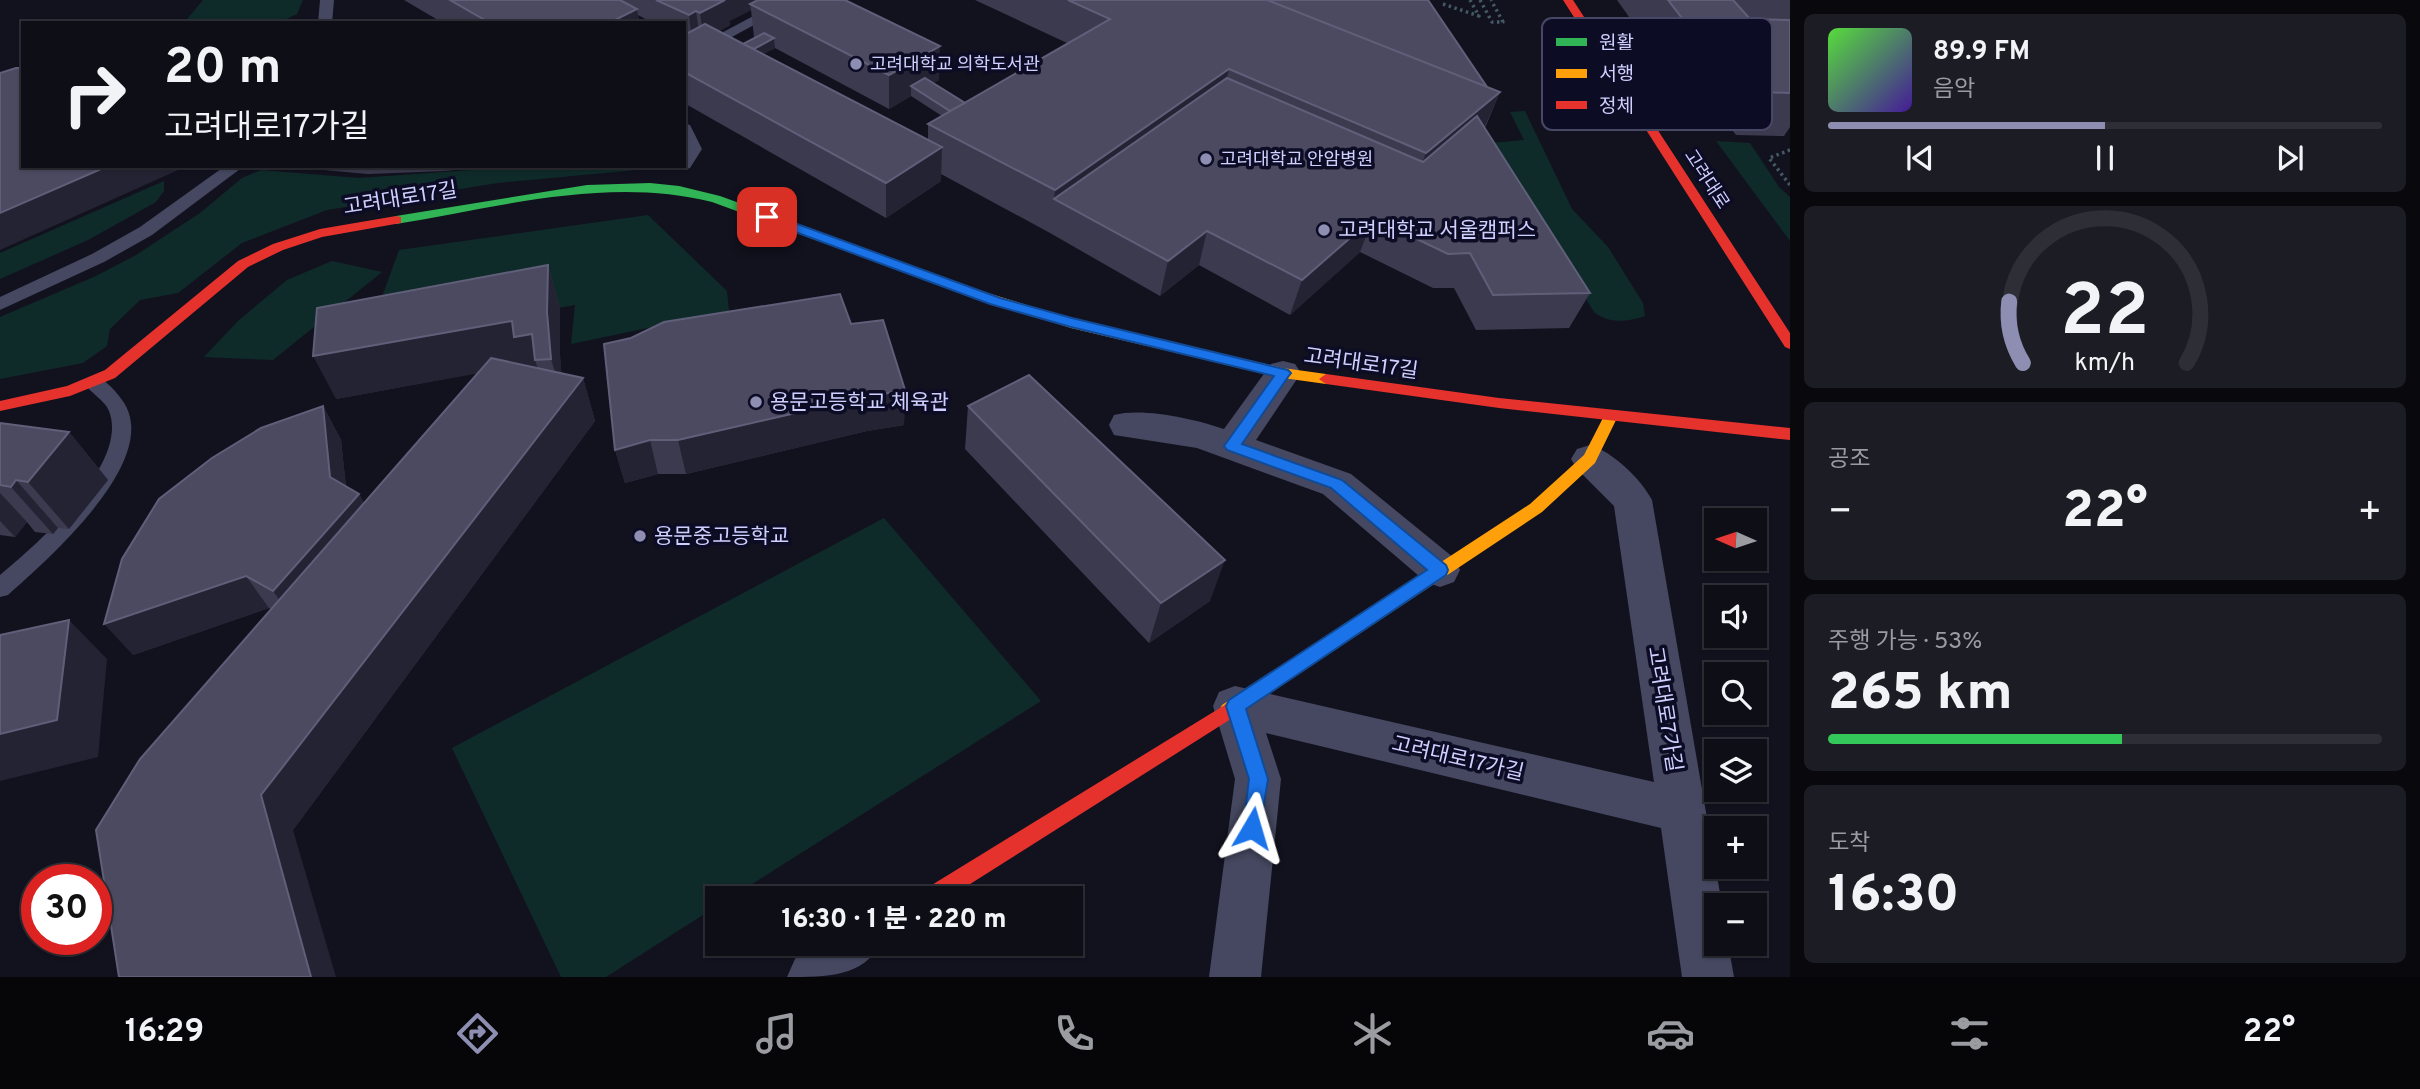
<!DOCTYPE html>
<html lang="ko">
<head>
<meta charset="utf-8">
<style>
  body { margin:0; font-family:Overpass,"Noto Sans KR",sans-serif; background:#1c1c24; color:#f1f3f6; height:100vh; display:flex; flex-direction:column; font-size:26px; white-space:nowrap }
  * { box-sizing:border-box; margin:0 }
  p { font-size:23px; color:#9b9ca1 }
  .icon { flex:none; width:38px; height:38px; fill:none; stroke:currentColor; stroke-width:2; stroke-linecap:round; stroke-linejoin:round }
  .map { position:relative; flex:1; overflow:hidden }
  .details { display:flex; flex-direction:column; gap:14px; padding:14px; background:#08080d; width:630px }
  .details>* { flex:none }
  .banner { position:absolute; left:21px; top:21px; width:665px; height:147px; border-radius:0px; box-shadow:0 2px 5px #0004,0 0 0 2px #2e2e36; background:#0e0e17; color:#f1f3f6; overflow:hidden }
  .needle { width:46px; rotate:273deg }
  .tools { position:absolute; left:1704px; top:508px; display:grid; gap:14px }
  .tools a { display:grid; place-items:center; width:63px; height:63px; border-radius:0px; background:#0e0e17; box-shadow:0 2px 5px #0004,0 0 0 2px #2e2e36; font-size:35px }
  .speed { position:absolute; left:21px; top:864px; display:flex; gap:14px; font-size:35px; font-weight:700; text-align:center }
  .speed>* { display:grid; place-content:center; width:91px; height:91px; border-radius:50%; background:#0e0e17; box-shadow:0 2px 5px #0004,0 0 0 2px #2e2e36; line-height:1 }
  .speed .limit { border:10px solid #d22; background:#fff; color:#111 }
  .pin { position:absolute; display:grid; place-items:center; width:60px; height:60px; color:#fff; margin:-30px; border-radius:14px; box-shadow:0 4px 10px #0006 }
  .me { position:absolute; width:77px; margin:-38px; rotate:7deg; stroke-linejoin:round; filter:drop-shadow(0 0 5px #0008) }
  .turn { display:flex; align-items:center; gap:24px; height:147px; padding:0 28px; font-size:32px }
  .turn .icon { width:91px; height:91px; stroke-width:2.5 }
  .turn b { display:block; font-size:49px; line-height:60px }
  .big { font-size:52px; font-weight:800; line-height:1.1 }
  .details .widget { flex:1; display:flex; flex-direction:column; justify-content:center; gap:10px; min-width:0; padding:0 24px; border-radius:10px; background:#1c1c24 }
  .details .dial { align-items:center; gap:0 }
  .dial svg { height:182px; overflow:visible; fill:none; stroke:#2e2e36; stroke-width:7; stroke-linecap:round; text-anchor:middle }
  .dial text { fill:#f1f3f6; stroke:none }
  .song { display:flex; align-items:center; gap:21px }
  .cover { width:84px; height:84px; border-radius:10px; background:linear-gradient(135deg,hsl(110 70% 55%),hsl(260 70% 35%)) }
  .played { height:7px; border-radius:4px; background:linear-gradient(90deg,#8d8eb1 50%,#2e2e36 50%) }
  .keys { display:flex; justify-content:space-around; direction:ltr }
  .heat { display:flex; justify-content:space-between; align-items:center; font-size:38px; direction:ltr }
  .charge { height:10px; border-radius:5px; background:linear-gradient(90deg,#34c759 53%,#2e2e36 0) }
  .trip { position:absolute; left:705px; top:886px; width:378px; height:70px; border-radius:0px; background:#0e0e17; box-shadow:0 2px 5px #0004,0 0 0 2px #2e2e36; font-weight:800; line-height:70px; text-align:center }
  .tab-bar { display:flex; height:112px; justify-content:space-around; align-items:center; background:#060609; color:#9b9ca1 }
  .tab-bar .icon { width:49px; height:49px }
  .tab-bar .on { color:#8d8eb1 }
  .tab-bar b { font-size:32px; color:#f1f3f6 }
  main { display:flex; flex:1; min-height:0 }
  .map>svg:first-child { display:block }
</style>
</head>
<body>
<main>
<div class="map">
<svg width="1790" height="977" viewBox="0 0 1790 977">
  <rect width="100%" height="100%" fill="#12121f"/>
  <path fill="#0f2b29" d="M203,0h100l-6,14 -19,9h-94z
    M1525,111l47,98 36,38 35,56 2,13c-18,6 -36,8 -51,-4l-103,-169 33,-3 -14,-28z
    M1716,141l34,2 29,44 11,10v44z
    M526,166h130l-9,3 -149,14 -171,27 -85,33 -64,50 -38,7 -30,29 -3,17 -24,17 -83,16v-62l96,-41 40,-21 64,-42 42,-35 19,-8 98,8z
    M164,181v10l-8,11 -68,38 -88,39v-26z
    M648,215l79,76 2,20 -158,33 4,-39 -258,46 65,-54 17,-47z
    M332,261l50,11 -109,88 -69,-3 34,-36 49,-41z
    M884,518l157,183 -311,197h-12l-1,8 -111,71h-45l-109,-229z"/>
  <g fill="none" stroke-linecap="round" stroke-linejoin="round">
    <path stroke="#445965" stroke-width="3.5" stroke-dasharray="2.5 3.5" stroke-linecap="butt" d="M1480,0l12,22h11l-12,-22
      M1443,4l36,12 -9,-16
      M1790,150l-21,8 21,27"/>
    <path fill="#454860" fill-rule="evenodd" d="M320,0h14l-2,23h-14z
      M783,0h17l-116,63v-10z
      M684,123l6,2 12,24 -12,19 -6,2 -7,-4h7z
      M225,166h19l-92,69 -48,27 -104,48v-13l92,-43 48,-27z
      M94,376c11,3 22,15 28,24 43,58 -75,160 -114,195l-8,2v-22c36,-30 130,-111 109,-164 -4,-11 -19,-18 -25,-28l3,-5z"/>
    <path fill="#454860" fill-rule="evenodd" d="M1283,361l12,3 6,9 -45,67 95,34 103,84 6,12 -6,12 -14,5 -14,-5 -103,-88 -126,-46 -83,-13 -5,-10 5,-10c28,-8 82,4 110,14l47,-65z
      M1590,445c23,7 51,34 62,55l70,405h-5v38h11l6,34h-52l-21,-149 -395,-95 15,46 -20,198h-52l26,-198 -22,-73 6,-14 16,-6 419,96 -40,-276 -37,-37 -6,-10 6,-10z
      M810,943h71c-18,34 -54,34 -94,34l8,-18z"/>
    <path fill="#30b455" fill-rule="evenodd" d="M650,183l29,3 41,10 253,92 2,3 -7,4 -5,-1 -251,-92c-104,-26 -212,5 -316,22l-6,-4 6,-4 191,-31z"/>
    <path fill="#ff9f0a" fill-rule="evenodd" d="M968,287l105,32 210,49 43,6 7,5 -7,5 -43,-6 -212,-50 -108,-34 -2,-3 2,-3z
      M1611,411l7,5 -23,47 -53,49 -308,205 -6,2 -6,-2 -3,-6 3,-6 308,-201 54,-49 22,-43z"/>
    <path fill="#e5322d" fill-rule="evenodd" d="M1563,0h10l217,333v16l-5,-2z
      M396,216l5,1v6l-79,14 -39,13 -35,17 -133,111 -45,18 -70,15v-10l67,-15 38,-16 133,-109 35,-17 47,-15z
      M1326,374l173,24 291,30v12l-291,-32 -173,-24 -7,-5z
      M1228,703l6,2 3,6 -3,6 -286,181h-29l3,-7z"/>
  </g>
  <path fill="#3b3a4e" fill-rule="evenodd" d="M404,0h441l94,80 -6,3 32,20 102,-60 -92,-43h453l59,87 13,5 -15,36 105,165 -21,35 -93,2 -22,-42h-21l-73,-36 -70,63 -91,-50 -39,31 -110,-63 -109,-59v7l-55,37 -202,-115v-80h-31l-15,-8 1,8h-196zM751,10l3,27h1l-12,7 -24,-13 11,-6 -1,-4zM775,48l114,61 22,-13 31,20 -14,8v16l-165,-86z
    M1617,0h173v127l-6,9 -48,-1 -12,-16 -23,-1z
    M280,166h215l-50,5 -77,3z
    M548,265l12,43v47l1,18 22,5 12,43 -302,409 -174,147 152,-368 -2,-1 -136,47 190,-249 18,34 5,47 13,7 5,9 113,-130 -141,26z
    M851,324l54,66 -1,35 -37,6 -181,43h-28l-33,9 -10,-33z
    M968,406l242,195 -61,42 -184,-194z
    M0,423l69,9 39,48 -39,49 -11,-1 -5,6 -18,-2 -8,-10 -12,15 -15,-2z"/>
  <path fill="#242333" d="M723,0h33v7l-6,-3 1,6 -22,11 1,4 -26,15 -4,-27z
    M637,9l2,14h-30z
    M696,11l4,27 -8,4 -3,-27z
    M774,38l1,10 -41,22 -1,-10z
    M940,46l-1,34 -20,11 -8,-5v10l-22,13v-34z
    M1229,69l-10,43 -165,87 1,-9z
    M1500,92l-19,43 -72,61 17,-43z
    M942,147l-1,34 -55,37v-35z
    M108,166h79l-187,84v-37z
    M1373,218l-13,34 -70,63 12,-35z
    M1207,231l-8,34 -39,31 8,-35z
    M548,265l12,43v47l4,47 -13,-43 -4,-47z
    M512,321l20,13 3,26 6,18 -17,-13 -188,34 -23,-43z
    M583,378l12,43 -302,409 43,147h-25l-50,-182z
    M905,390l-1,35 -37,6 -181,43 -8,-34 188,-43z
    M323,406l18,34 7,66 11,-12 18,34 -81,95 -23,-32z
    M69,432l39,48 -39,49 -41,-47z
    M650,440l8,34 -33,9 -10,-33z
    M16,480l42,48 -5,6 -42,-47z
    M0,493l27,29 -12,15 -15,-16z
    M1225,560l-15,41 -61,42 12,-40z
    M246,576l23,32 -136,47 -29,-31z
    M69,620l38,39 -9,98 -98,24v-47z"/>
  <path fill="#4b4a61" stroke="#605f7a" stroke-width="2" d="M450,0h170l17,9 -28,14h-119z
    M656,0h69l-25,13 -4,-2 -7,4z
    M758,0h87l95,46 -51,29 -139,-71z
    M1068,0h199l233,92 -74,61 -197,-84 -174,121 -127,-66 182,-105z
    M1267,0h161l59,87z
    M1668,0h65l17,19 40,1v73l-28,-1 -12,-16h-23z
    M705,24l237,123 -56,36 -202,-111v-37z
    M764,33l10,5 -20,11 -11,-5z
    M16,68h7v98h85l-108,47v-140z
    M925,78l40,25 -15,8 -39,-25z
    M1227,78l196,84 54,-46 113,177 -97,2 -23,-42 -22,1 -75,-36 -71,62 -95,-49 -39,30 -114,-62z
    M548,265l-1,47 4,47 -16,1 -3,-26 -18,3 -2,-16 -199,35 4,-48z
    M840,294l11,30 32,-4 22,70 -39,7 -188,43h-28l-35,10 -11,-106 27,-6 33,-16z
    M491,358l92,20 -322,417 50,182h-192l-23,-147 44,-71z
    M1029,375l196,185 -64,43 -193,-197z
    M323,406l7,71 29,17 -86,97 -27,-15 -142,48 18,-65 37,-60 53,-41 49,-30z
    M0,423l69,9 -41,50 -12,-2 -5,7 -11,-2z
    M69,620l-12,100 -57,14v-99z"/>
  <path fill="#1a73e8" stroke="#114b97" stroke-width="2" d="M767,213l233,85 72,20 216,52 3,3 -3,4 -46,67 100,36 104,85 2,5 -2,5 -200,134 22,70 -9,56 -7,3 -7,-3 -2,-7 6,-49 -23,-73 3,-6 198,-130 -96,-82 -104,-38 -3,-4 3,-4 47,-66 -203,-49 -81,-23 -227,-84v-6z"/>
  <g fill="#8d8eb1" stroke="#0d0c25" stroke-width="2.5">
    <circle cx="856" cy="64" r="7"/>
    <circle cx="1206" cy="159" r="7"/>
    <circle cx="1324" cy="230" r="7"/>
    <circle cx="756" cy="402" r="7"/>
    <circle cx="640" cy="536" r="7"/>
  </g>
  <g text-anchor="middle" stroke-width="7" stroke-linejoin="round" paint-order="stroke">
    <g font-size="18" fill="#cfd0ff" stroke="#0d0c25" text-anchor="start">
      <text x="870" y="70">고려대학교 의학도서관</text>
      <text x="1220" y="165">고려대학교 안암병원</text>
    </g>
    <g font-size="18" fill="#cfd0ff" stroke="#0d0c25">
      <text transform="translate(1707 179) rotate(57)" y="6">고려대로</text>
    </g>
    <g font-size="21" fill="#cfd0ff" stroke="#0d0c25">
      <text transform="translate(400 198) rotate(-9)" y="7">고려대로17길</text>
      <text transform="translate(1361 363) rotate(8)" y="7">고려대로17길</text>
      <text transform="translate(1665 709) rotate(81)" y="7">고려대로7가길</text>
      <text transform="translate(1458 758) rotate(13)" y="7">고려대로17가길</text>
    </g>
    <g font-size="21" fill="#cfd0ff" stroke="#0d0c25" text-anchor="start">
      <text x="1338" y="237">고려대학교 서울캠퍼스</text>
      <text x="770" y="409">용문고등학교 체육관</text>
      <text x="654" y="543">용문중고등학교</text>
    </g>
  </g>
  <rect x="1542" y="18" width="230" height="112" rx="10" fill="#0d0c25" stroke="#474766" stroke-width="2"/>
  <rect x="1556" y="38" width="31" height="8" fill="#30b455"/>
  <rect x="1556" y="69" width="31" height="9" fill="#ff9f0a"/>
  <rect x="1556" y="101" width="31" height="8" fill="#e5322d"/>
  <g font-size="19" fill="#cfd0ff">
    <text x="1599" y="49">원활</text>
    <text x="1599" y="80">서행</text>
    <text x="1599" y="112">정체</text>
  </g>
</svg>
<div class="tools">
<a><svg class="needle" viewBox="-14 -14 28 28"><path d="M0-13l5 13h-10z" fill="#e53935"/><path d="M0 13l5-13h-10z" fill="#9b9ca1"/></svg></a>
<a><svg class="icon" aria-label="sound" viewBox="0 0 24 24"><path d="M4 9h4l5-4v14l-5-4H4zM17 9q2 3 0 6"/></svg></a>
<a><svg class="icon" aria-label="search" viewBox="0 0 24 24"><circle cx="10" cy="10" r="6"/><path d="M15 15l6 6"/></svg></a>
<a><svg class="icon" aria-label="layers" viewBox="0 0 24 24"><path d="M12 4l9 5-9 5-9-5zM3 14l9 5 9-5"/></svg></a>
<a>+</a>
<a>−</a>
</div>
<div class="speed"><div class="limit">30</div></div>
<div class="pin" style="left:767px;top:217px;background:#d93025"><svg class="icon" aria-label="arrive" viewBox="0 0 24 24"><path d="M6 21V4h12l-3 4 3 4H6"/></svg></div>
<svg class="me" style="left:1252px;top:828px" viewBox="-20 -20 40 40"><path d="M0-17L14 15 0 8-14 15z" fill="#1a73e8" stroke="#fff" stroke-width="4"/></svg>
<div class="trip">16:30 · 1 분 · 220 m</div>
<div class="banner">
<div class="turn"><svg class="icon" aria-label="right" viewBox="0 0 24 24"><path d="M7 20v-9h11M14 6l5 5-5 5"/></svg><div><b>20 m</b>고려대로17가길</div></div>
</div>
</div>
<section class="details">
<div class="widget">
<div class="song"><i class="cover"></i><div><b>89.9 FM</b><p>음악</p></div></div>
<div class="played"></div>
<div class="keys"><svg class="icon" aria-label="previous" viewBox="0 0 24 24"><path d="M18 5L8 12l10 7zM5 5v14"/></svg><svg class="icon" aria-label="pause" viewBox="0 0 24 24"><path d="M8 5v14M16 5v14"/></svg><svg class="icon" aria-label="next" viewBox="0 0 24 24"><path d="M6 5l10 7-10 7zM19 5v14"/></svg></div>
</div>
<div class="widget dial"><svg viewBox="0 0 100 80">
<path d="M14 69A42 42 0 1 1 86 69"/>
<path d="M14 69A42 42 0 0 1 8 42" stroke="#8d8eb1"/>
<text x="50" y="56" font-size="32" font-weight="700">22</text>
<text x="50" y="72" font-size="11">km/h</text>
</svg></div>
<div class="widget"><p>공조</p>
<div class="heat"><a>−</a><b class="big">22°</b><a>+</a></div>
</div>
<div class="widget"><p>주행 가능 · 53%</p><b class="big">265 km</b><div class="charge"></div></div>
<div class="widget"><p>도착</p><b class="big">16:30</b></div>
</section>
</main>
<nav class="tab-bar">
<b>16:29</b>
<svg class="icon on" aria-label="directions" viewBox="0 0 24 24"><path d="M12 3l9 9-9 9-9-9zM9 14v-3h6M13 9l2 2-2 2"/></svg>
<svg class="icon" aria-label="music" viewBox="0 0 24 24"><path d="M9 18V5l10-2v13"/><circle cx="6" cy="18" r="3"/><circle cx="16" cy="16" r="3"/></svg>
<svg class="icon" aria-label="phone" viewBox="0 0 24 24"><path d="M5 4h4l2 5-3 2q2 4 5 5l2-3 5 2v4C11 20 4 13 5 4z"/></svg>
<svg class="icon" aria-label="climate" viewBox="0 0 24 24"><path d="M12 3v18M4 7l16 10M4 17L20 7"/></svg>
<svg class="icon" aria-label="car" viewBox="0 0 24 24"><path d="M5 17H2v-5l4-1 3-4h7l3 4 3 1v5h-3M9 17h6M6 11h13"/><circle cx="7" cy="17" r="2"/><circle cx="17" cy="17" r="2"/></svg>
<svg class="icon" aria-label="filters" viewBox="0 0 24 24"><path d="M4 7h16M4 17h16"/><circle cx="9" cy="7" r="2"/><circle cx="15" cy="17" r="2"/></svg>
<b>22°</b>
</nav>
</body>
</html>
